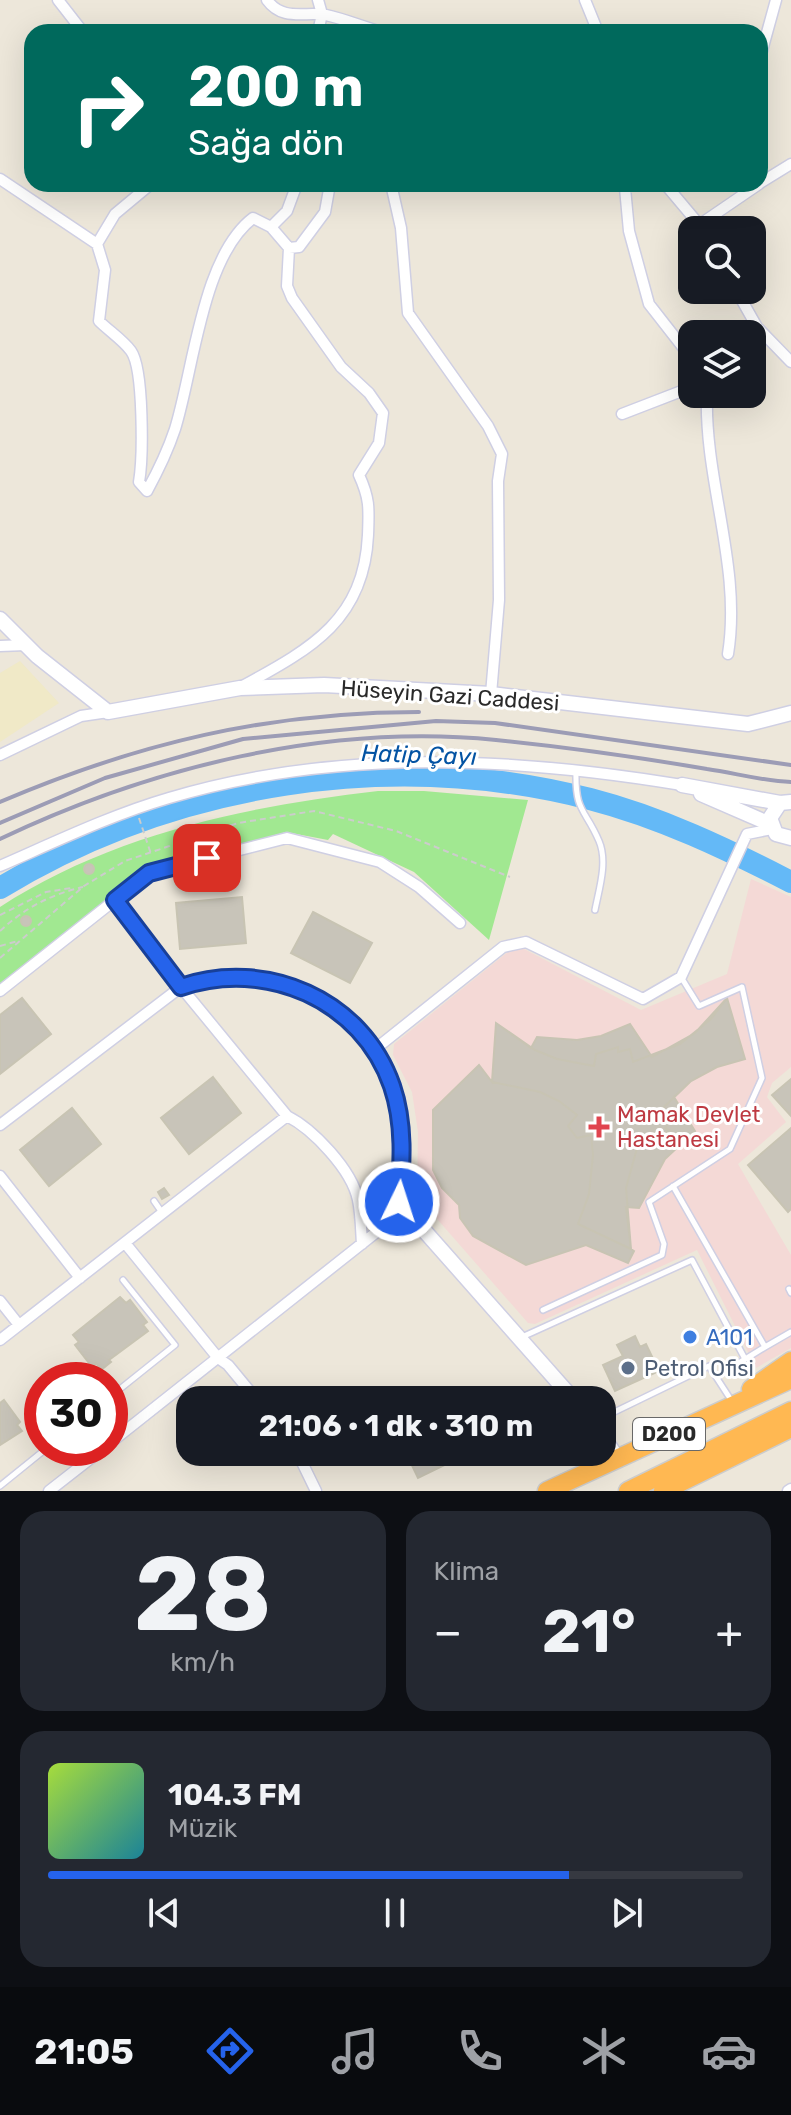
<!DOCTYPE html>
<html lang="tr">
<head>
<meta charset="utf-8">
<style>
  body { margin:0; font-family:Rubik,sans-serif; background:#242831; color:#f1f3f6; height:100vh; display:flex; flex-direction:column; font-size:30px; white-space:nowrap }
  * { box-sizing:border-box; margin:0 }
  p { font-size:26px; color:#9ea1a6 }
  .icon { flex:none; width:44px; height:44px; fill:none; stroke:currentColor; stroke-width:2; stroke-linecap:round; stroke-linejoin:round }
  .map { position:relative; height:1491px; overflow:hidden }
  .details { display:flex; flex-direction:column; gap:20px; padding:20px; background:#0d0f14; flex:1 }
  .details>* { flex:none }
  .banner { position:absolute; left:24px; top:24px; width:744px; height:168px; border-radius:24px; box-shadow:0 8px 32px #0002; background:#00695c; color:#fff; overflow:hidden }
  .fabs { position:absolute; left:678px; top:216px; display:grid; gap:16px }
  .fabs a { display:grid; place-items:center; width:88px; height:88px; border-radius:16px; background:#171b24; box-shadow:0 8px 32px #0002; font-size:40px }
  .speed { position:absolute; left:24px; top:1362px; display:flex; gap:16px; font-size:40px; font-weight:700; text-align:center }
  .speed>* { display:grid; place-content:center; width:104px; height:104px; border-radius:50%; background:#171b24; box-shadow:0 8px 32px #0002; line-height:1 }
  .speed .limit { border:12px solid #d22; background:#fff; color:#111 }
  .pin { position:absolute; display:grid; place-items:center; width:68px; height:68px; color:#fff; margin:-34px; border-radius:16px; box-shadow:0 4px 12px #0006 }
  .me { position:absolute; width:88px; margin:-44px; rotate:4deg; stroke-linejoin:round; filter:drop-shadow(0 0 6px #0008) }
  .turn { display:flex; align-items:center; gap:28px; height:168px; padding:0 32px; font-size:36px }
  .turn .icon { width:104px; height:104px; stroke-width:2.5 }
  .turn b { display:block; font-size:56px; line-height:68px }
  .big { font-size:60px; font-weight:700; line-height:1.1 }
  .details .card { flex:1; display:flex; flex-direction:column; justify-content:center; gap:12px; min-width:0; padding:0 28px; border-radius:24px; background:#242831 }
  .details .dial { align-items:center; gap:0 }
  .dial b { font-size:104px; line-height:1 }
  .song { display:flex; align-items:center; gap:24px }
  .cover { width:96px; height:96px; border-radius:12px; background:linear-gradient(135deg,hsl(80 70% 55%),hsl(190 70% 35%)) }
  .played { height:8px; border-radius:4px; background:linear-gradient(90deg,#2563eb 75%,#363941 75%) }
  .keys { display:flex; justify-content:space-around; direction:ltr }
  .heat { display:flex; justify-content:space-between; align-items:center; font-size:44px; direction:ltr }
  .details .tiles { flex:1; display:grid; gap:20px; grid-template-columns:1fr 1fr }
  .card:last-child { grid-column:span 2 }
  .trip { position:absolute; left:176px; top:1386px; width:440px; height:80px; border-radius:24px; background:#171b24; box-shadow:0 8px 32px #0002; font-weight:700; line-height:80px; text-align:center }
  .tabs { display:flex; height:128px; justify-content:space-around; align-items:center; background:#090b0e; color:#9ea1a6 }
  .tabs .icon { width:56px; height:56px }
  .tabs .active { color:#2563eb }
  .tabs b { font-size:36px; color:#f1f3f6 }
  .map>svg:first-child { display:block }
</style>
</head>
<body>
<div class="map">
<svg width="791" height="1491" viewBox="0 0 791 1491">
  <rect width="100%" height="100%" fill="#ede7da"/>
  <path fill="#f0e9c7" d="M20,661l39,42 -59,39v-69z"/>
  <path fill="#f4d9d6" d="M751,879l40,18v170l-19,16 -5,14 19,25 -48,42 53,91v93l-35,20 -59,-118 -162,74 -7,-1 -111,-127 1,-64 -6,-40 -19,-37 1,-11 115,-93 15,-2 117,61 86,-36z"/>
  <path fill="#a1e891" d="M378,791h46l104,9 -39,140 -75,-68 -81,-38 -5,6 -42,-8 -140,38 -146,115v-78c112,-73 248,-101 378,-116z"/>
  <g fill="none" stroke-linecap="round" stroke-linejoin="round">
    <path stroke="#64b9f7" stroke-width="22" d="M0,888c174,-106 391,-140 590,-89 70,18 137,50 201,83"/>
  </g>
  <path fill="#c8c4b9" stroke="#c8c4b3" stroke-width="2" d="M84 869a5 5 0 1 1 10 0a5 5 0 1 1-10 0Z
    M242,897l4,46 -66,6 -4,-46z
    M313,912l59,31 -22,40 -59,-30z
    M21 921a5 5 0 1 1 10 0a5 5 0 1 1-10 0Z
    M22,998l29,36 -51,40v-59z
    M727,998l18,61 -28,8 -26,14 -29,28 10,10 -7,9 4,2 -8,9 -3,-2 -5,9 -14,-5 -13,47 5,61 -53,-25 11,-30 4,-39 -2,-20 -14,3 -9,-12 9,-11 -18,-14 -19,-9 -48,-10 4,-59 35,25 6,-11 40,3 24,-4 29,-12 22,33 43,-24z
    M727,998l18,61 -28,8 -26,14 -17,16 21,34 -30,28 -26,49 -13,-1 5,42 3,2 -6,12 -42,-18 -60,20 -53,-29 -13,-18 -1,-13 -17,-17 -9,-18v-60l46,-45 13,17 4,-59 39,27 22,9 37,7 2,-12 22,-7v5l12,-3 3,13 47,-18 31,-25z
    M213,1077l28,36 -52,41 -28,-36z
    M791,1079v37l-19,-21z
    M72,1108l29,36 -52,42 -29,-36z
    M791,1128v81l-3,3 -40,-47z
    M164,1188l5,7 -7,4 -4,-7z
    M120,1297l6,6 4,-3 17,22 -4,3 5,6 -39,29 2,2 -10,8 -5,-7 -4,4 -17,-22 4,-3 -6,-7z
    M635,1336l5,11 6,-3 13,27 -44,20 -12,-26 20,-9 -6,-11z
    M4,1400l16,22 -3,3 5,6 -22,14v-42z
    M457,1452l2,6 -41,20 -12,-25z"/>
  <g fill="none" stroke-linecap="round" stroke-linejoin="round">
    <g stroke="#cfcfe3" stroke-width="8">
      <path id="lane" d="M576,771c-1,42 9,37 23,70 9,21 0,48 -4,69
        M673,1186l92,161 -49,30
        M154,1201l9,13
        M789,1289l2,4
        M543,1310l119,-55 2,-11 -15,-42 81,-53 32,-71 -20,-91 -43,19 -18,-29
        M522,1337l170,-77 53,99
        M765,1347l26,-15
        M110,1397l65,-52 -52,-65
        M602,1418l107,-52 24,37
        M0,1486l47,-38"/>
    </g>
    <g stroke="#cfcfe3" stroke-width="13">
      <path id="street" d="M58,0l25,32
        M267,0c16,22 39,11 59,15 19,4 37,12 56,17
        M585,0l13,32
        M318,32l4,-18 -4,-14
        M760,58l16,-58
        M0,179l97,65 8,26 -6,51c10,10 24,19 32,30 13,18 12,108 8,131l8,9c11,-20 21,-41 28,-62 19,-61 27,-172 78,-211l18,9 18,21 10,-1 26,-35 5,-28
        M760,183l31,-19
        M391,184l10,44 7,85 80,113 14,28 -4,27 1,119 -8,94
        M634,184l-9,4 4,43 20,73 43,55
        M665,184l37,44
        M699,225l60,-41
        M271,227l16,-16 10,-27
        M97,244l18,-30 36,-30
        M736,290l21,37 34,35
        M707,394c-3,87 35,173 21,260
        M622,414l70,-27
        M0,646l26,-1
        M241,687c69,-38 123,-66 127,-152 1,-26 2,-36 -9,-60l20,-32 4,-30 -14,-20 -28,-26 -49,-69 -5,-12 2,-38
        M0,755l81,-39 27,-4
        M0,866c55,-24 111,-51 169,-68 168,-50 344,-41 513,-13
        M115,900l66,87 106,129c26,13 65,54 71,84 3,14 3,30 4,44
        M0,991l149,-118 138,-35 93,24 39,25 41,36
        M0,1125l181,-138c77,-26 145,0 193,63
        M0,1176l80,102
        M125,1243l93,115 10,7 29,35
        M0,1301l19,24
        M0,1340l287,-224
        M110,1443l278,-220c29,-53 12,-122 -14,-173l129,-103 23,-5 117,57 38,-22 66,-143 25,-5
        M297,1452l19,39
        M49,1491l55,-43
        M788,1491l3,-2"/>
    </g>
    <g stroke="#cfcfe3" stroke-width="17">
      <path id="secondary" d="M0,619l37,37 71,56 132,-24 84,-3 167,9 257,30 43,-11
        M682,785l98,18
        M701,794l69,30
        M791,802l-11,1 -10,15 6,16 15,4
        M399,1202l175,198
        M602,1435l16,24"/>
    </g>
    <g stroke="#ccc" stroke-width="21">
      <path id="highway" d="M751,1389l40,-28
        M547,1491l244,-112
        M628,1491l163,-80
        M663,1491l128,-63"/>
    </g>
    <path stroke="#ccc" stroke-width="2" stroke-dasharray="6 4" stroke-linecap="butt" d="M139,818l12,36
      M0,915l46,-23 25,-4
      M0,931c25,-23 49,-36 83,-44
      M0,946l18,-5
      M0,958l84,-72 41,-25 113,-38 76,-12 82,20 114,46"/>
    <use href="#lane" stroke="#fff" stroke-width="5"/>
    <use href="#street" stroke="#fff" stroke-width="10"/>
    <use href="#secondary" stroke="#fff" stroke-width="14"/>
    <use href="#highway" stroke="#ffb852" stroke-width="18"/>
    <path stroke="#9c9cb5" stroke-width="4" d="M0,802c138,-59 268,-90 419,-90
      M0,823l105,-45 138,-39 193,-18 59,2 296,42
      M0,839c151,-72 328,-116 496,-99 70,7 141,17 211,29 28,4 55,12 84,13"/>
  </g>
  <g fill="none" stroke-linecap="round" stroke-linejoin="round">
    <g stroke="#184099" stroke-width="20">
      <path id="route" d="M207,858l-58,15 -34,27 66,87c84,-29 181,12 211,99 13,38 10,77 7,116"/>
    </g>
    <use href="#route" stroke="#2563eb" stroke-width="14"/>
  </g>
  <path fill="#e0444e" stroke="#fff" stroke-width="3" d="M595 1115h8v8h8v8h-8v8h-8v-8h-8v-8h8z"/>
  <circle fill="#3f7fe0" stroke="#fff" stroke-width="3" cx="690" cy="1337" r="8"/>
  <circle fill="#5c6f8a" stroke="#fff" stroke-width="3" cx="628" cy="1368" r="8"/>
  <g text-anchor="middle" stroke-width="6" stroke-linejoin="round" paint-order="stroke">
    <rect fill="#fff" stroke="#696969" stroke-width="2" x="633" y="1418" width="72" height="32" rx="6"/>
    <g font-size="20" font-weight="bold" fill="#292929">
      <text x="669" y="1441">D200</text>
    </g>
    <g font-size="22" fill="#292929" stroke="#fff">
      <text transform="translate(450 695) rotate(4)" y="8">Hüseyin Gazi Caddesi</text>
    </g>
    <g font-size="22" fill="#be3a42" stroke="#fff" text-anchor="start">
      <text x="617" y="1122">Mamak Devlet<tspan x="617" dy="25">Hastanesi</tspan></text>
    </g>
    <g font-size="22" fill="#366cbe" stroke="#fff" text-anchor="start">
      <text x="706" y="1345">A101</text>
    </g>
    <g font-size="22" fill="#4e5e75" stroke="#fff" text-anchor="start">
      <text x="644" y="1376">Petrol Ofisi</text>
    </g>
    <g font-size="24" font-style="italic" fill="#0353a3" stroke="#fff">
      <text transform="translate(419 755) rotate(2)" y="8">Hatip Çayı</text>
    </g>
  </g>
</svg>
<div class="fabs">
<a><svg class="icon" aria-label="search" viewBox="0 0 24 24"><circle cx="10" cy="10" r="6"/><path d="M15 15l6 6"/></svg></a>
<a><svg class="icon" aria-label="layers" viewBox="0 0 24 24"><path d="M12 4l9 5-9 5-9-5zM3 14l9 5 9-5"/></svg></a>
</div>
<div class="speed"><div class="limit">30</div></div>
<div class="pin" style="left:207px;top:858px;background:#d93025"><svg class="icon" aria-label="arrive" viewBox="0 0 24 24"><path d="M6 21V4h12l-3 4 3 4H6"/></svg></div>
<svg class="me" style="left:399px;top:1202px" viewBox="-20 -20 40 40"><circle r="17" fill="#2563eb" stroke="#fff" stroke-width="3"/><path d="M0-11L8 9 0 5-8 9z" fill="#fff"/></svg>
<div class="trip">21:06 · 1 dk · 310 m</div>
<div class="banner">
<div class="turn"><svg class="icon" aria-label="right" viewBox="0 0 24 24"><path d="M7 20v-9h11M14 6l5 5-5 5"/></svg><div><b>200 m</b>Sağa dön</div></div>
</div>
</div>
<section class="details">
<div class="tiles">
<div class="card dial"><b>28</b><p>km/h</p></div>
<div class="card"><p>Klima</p>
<div class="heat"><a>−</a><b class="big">21°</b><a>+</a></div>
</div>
<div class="card">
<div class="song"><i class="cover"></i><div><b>104.3 FM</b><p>Müzik</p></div></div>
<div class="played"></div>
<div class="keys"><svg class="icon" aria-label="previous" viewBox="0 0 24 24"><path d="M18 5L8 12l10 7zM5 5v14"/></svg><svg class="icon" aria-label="pause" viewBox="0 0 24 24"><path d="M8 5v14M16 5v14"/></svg><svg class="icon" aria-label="next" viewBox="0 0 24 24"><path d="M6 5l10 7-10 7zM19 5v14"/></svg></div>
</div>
</div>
</section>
<nav class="tabs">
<b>21:05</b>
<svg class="icon active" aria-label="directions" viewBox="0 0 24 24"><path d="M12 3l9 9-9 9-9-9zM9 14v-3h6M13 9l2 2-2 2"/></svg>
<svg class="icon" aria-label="music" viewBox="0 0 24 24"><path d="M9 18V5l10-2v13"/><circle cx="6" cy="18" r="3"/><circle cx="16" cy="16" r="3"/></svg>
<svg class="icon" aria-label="phone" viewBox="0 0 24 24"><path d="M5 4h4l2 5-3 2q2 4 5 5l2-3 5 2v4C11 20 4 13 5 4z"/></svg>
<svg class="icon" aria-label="climate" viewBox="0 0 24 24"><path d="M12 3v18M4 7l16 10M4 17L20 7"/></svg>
<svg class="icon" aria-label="car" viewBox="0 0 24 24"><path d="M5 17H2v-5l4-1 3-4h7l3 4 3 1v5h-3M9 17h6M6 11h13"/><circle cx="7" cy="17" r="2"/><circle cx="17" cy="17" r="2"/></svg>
</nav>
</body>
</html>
